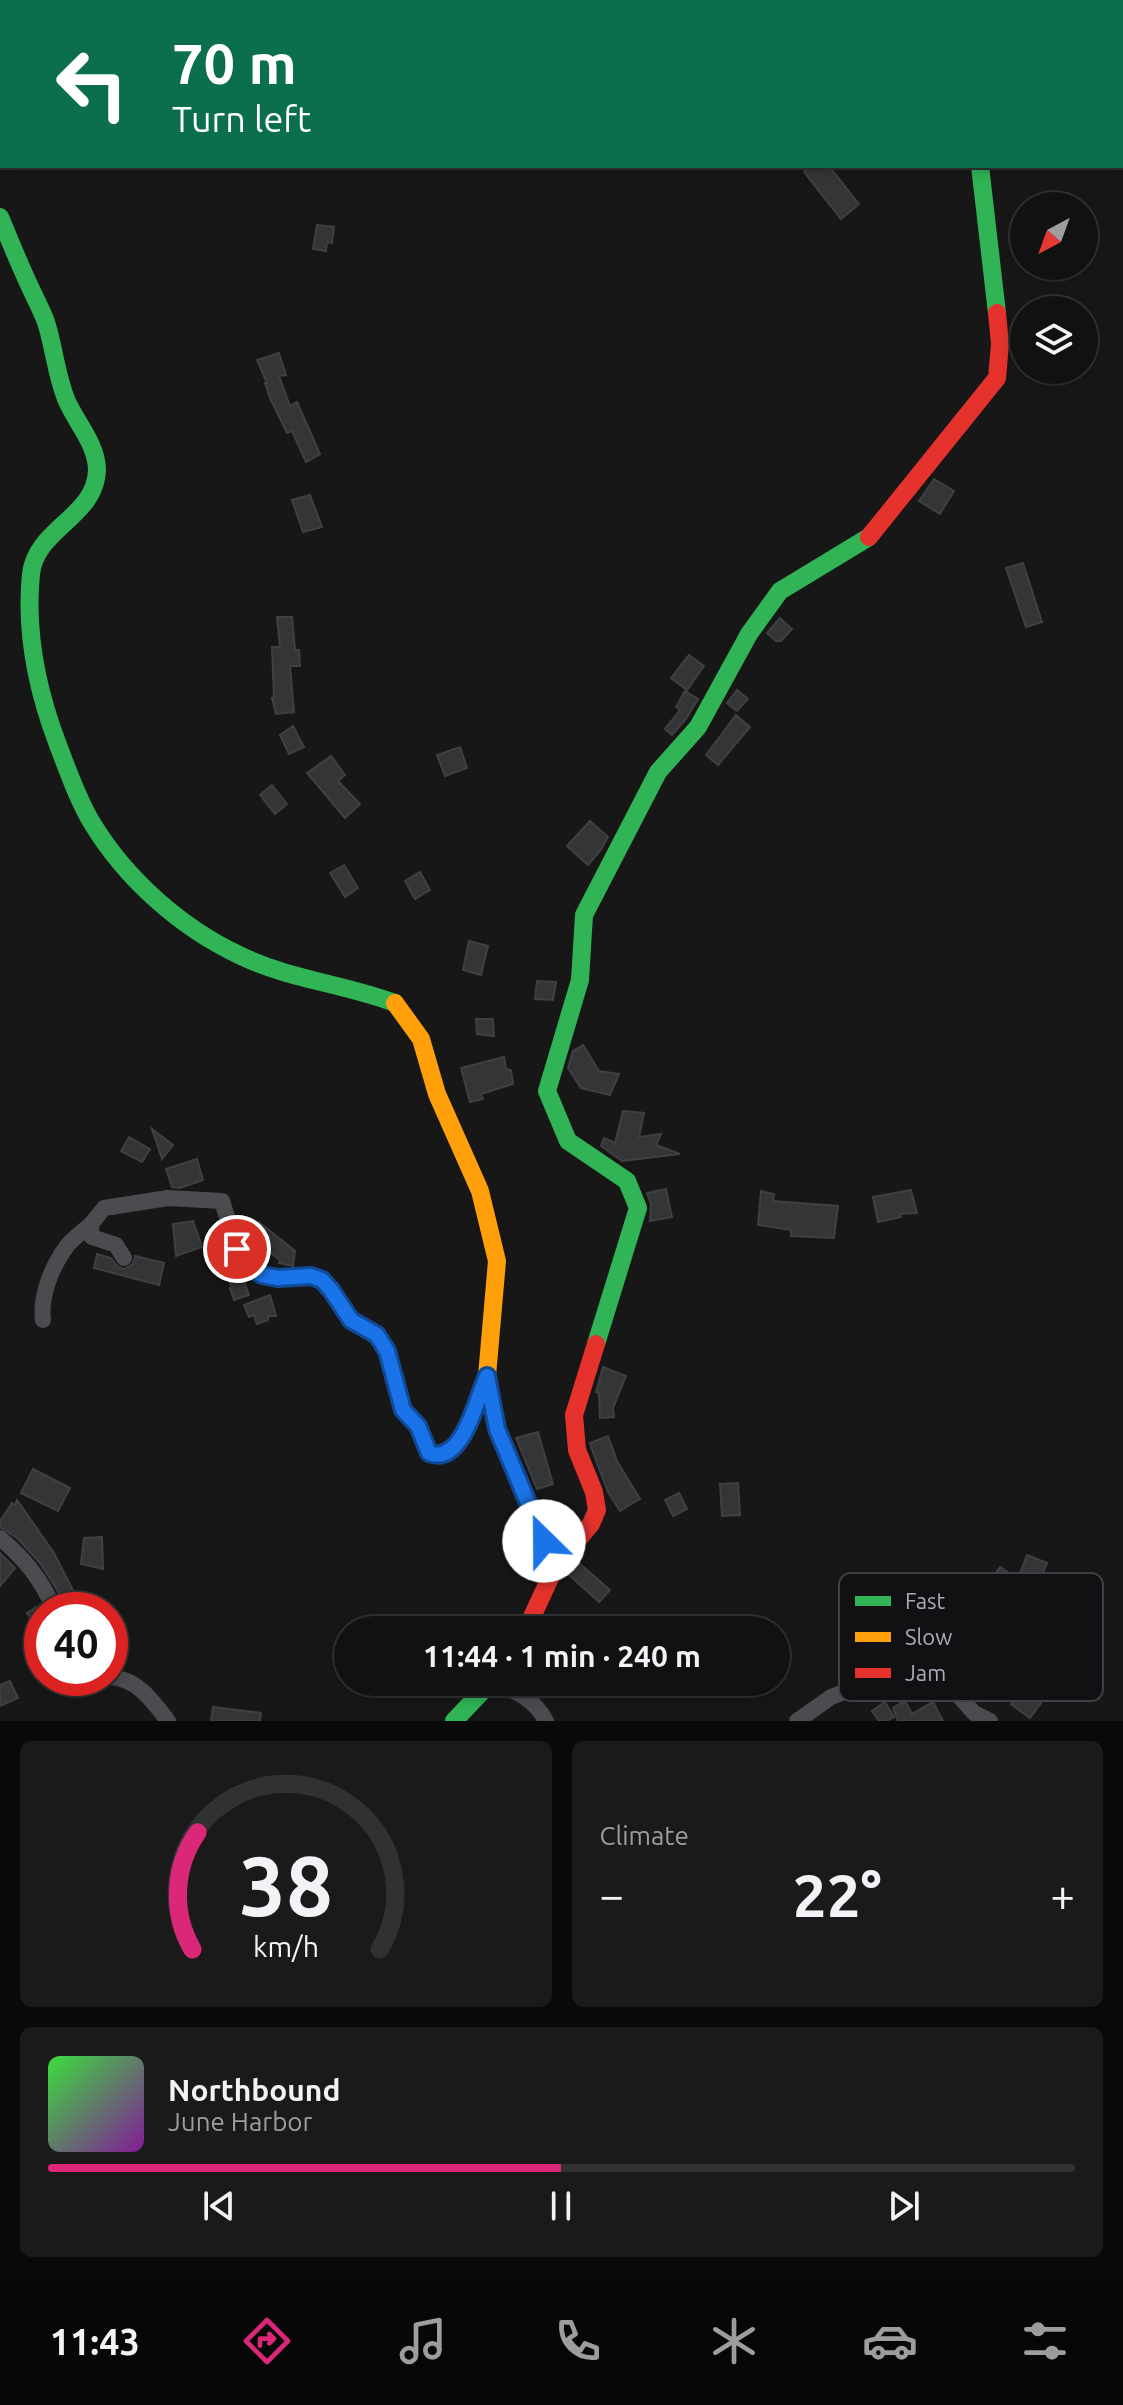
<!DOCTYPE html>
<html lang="en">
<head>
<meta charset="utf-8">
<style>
  body { margin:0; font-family:Ubuntu,sans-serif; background:#1a1a1a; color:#f1f3f6; height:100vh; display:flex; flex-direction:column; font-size:30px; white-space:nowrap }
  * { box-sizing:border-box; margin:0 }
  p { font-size:26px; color:#9c9d9f }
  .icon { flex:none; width:44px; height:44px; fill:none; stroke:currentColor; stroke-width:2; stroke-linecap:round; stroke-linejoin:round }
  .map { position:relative; height:1721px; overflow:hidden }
  .side { display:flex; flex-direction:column; gap:20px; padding:20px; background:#090909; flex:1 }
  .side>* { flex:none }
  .banner { position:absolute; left:0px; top:0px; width:1124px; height:168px; box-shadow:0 4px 12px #0003,0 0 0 2px #303131; background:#0b6e4f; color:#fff; overflow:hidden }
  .needle { width:52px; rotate:221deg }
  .controls { position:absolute; left:1010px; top:192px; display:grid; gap:16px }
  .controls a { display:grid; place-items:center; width:88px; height:88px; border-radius:50%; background:#111; box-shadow:0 4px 12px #0003,0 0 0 2px #303131; font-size:40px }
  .speed { position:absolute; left:24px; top:1592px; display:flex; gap:16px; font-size:40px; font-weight:700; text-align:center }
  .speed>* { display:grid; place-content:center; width:104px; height:104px; border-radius:50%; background:#111; box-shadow:0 4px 12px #0003,0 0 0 2px #303131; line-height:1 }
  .speed .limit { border:12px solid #d22; background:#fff; color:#111 }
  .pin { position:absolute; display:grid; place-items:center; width:68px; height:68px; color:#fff; margin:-34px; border:4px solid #fff; border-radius:50%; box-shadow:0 2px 8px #0007 }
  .me { position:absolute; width:88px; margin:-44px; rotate:337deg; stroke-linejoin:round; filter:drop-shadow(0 0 6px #0008) }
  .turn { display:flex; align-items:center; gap:28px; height:168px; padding:0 40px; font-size:36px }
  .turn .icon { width:104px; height:104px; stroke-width:2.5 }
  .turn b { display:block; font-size:56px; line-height:68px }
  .big { font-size:60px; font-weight:700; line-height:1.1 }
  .side .widget { flex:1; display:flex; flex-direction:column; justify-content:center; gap:12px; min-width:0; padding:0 28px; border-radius:12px; background:#1a1a1a }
  .side .dial { align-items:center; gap:0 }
  .dial svg { height:208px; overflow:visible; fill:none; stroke:#303131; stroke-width:7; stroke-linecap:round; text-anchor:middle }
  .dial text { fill:#f1f3f6; stroke:none }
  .song { display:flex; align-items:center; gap:24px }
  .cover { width:96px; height:96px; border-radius:12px; background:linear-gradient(135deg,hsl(120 70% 55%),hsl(290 70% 35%)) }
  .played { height:8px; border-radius:4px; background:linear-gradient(90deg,#db2777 50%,#303131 50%) }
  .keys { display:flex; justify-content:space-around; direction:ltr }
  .heat { display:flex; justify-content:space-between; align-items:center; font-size:44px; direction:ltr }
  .side .tiles { flex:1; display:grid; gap:20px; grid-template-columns:1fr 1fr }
  .widget:last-child { grid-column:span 2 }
  .trip { position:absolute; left:334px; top:1616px; width:456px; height:80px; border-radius:40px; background:#111; box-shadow:0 4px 12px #0003,0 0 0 2px #303131; font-weight:700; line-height:80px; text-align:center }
  .tab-bar { display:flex; height:128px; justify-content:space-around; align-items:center; background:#070707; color:#9c9d9f }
  .tab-bar .icon { width:56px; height:56px }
  .tab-bar .active { color:#db2777 }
  .tab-bar b { font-size:36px; color:#f1f3f6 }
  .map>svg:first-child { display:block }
</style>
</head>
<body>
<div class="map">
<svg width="1123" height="1721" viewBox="0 0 1123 1721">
  <rect width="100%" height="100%" fill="#171717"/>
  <path fill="#343537" stroke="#3f4043" stroke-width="2" d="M811,166h18l30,38 -18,15 -37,-47z
    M317,225l17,2 -2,16 -5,-1 -1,9 -13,-2z
    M279,353l7,22 -7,1 11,30 7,-4 23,52 -14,8 -14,-31 -5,2 -17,-35 -5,-15h2l-10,-23z
    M934,479l20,12 -14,23 -21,-13z
    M310,495l12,32 -19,5 -11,-32z
    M1023,563l19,59 -16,5 -20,-59z
    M277,617h15l3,33h4l1,16h-10l4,46 -18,2 -4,-16h2l-2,-51h8z
    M780,618l12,11 -11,12h-5l-9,-8z
    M689,655l15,11 -17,24 -16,-12z
    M737,690l11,9 -11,12 -10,-8z
    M685,691l13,8 -12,20 -14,16 -7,-6 15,-19 -4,-3z
    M736,715l14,12 -32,38 -12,-10z
    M293,726l11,21 -15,7 -9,-19z
    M460,747l7,21 -22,8 -8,-21z
    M331,756l14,19 -7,6 22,23 -15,14 -38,-45z
    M272,785l15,19 -12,10 -15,-19z
    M590,821l18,16 -7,13 -13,15 -21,-19z
    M344,865l14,23 -13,9 -15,-24z
    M420,872l10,18 -15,9 -10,-18z
    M469,941l19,5 -7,29 -18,-5z
    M537,981l19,1 -3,18 -18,-1z
    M476,1019h17l1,17 -17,-2z
    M583,1045l16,26 20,3 -9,21 -29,-7 -13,-20 5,-17z
    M504,1057l2,12 5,1 2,14 -32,10 2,5 -13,3 -9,-34z
    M623,1111l21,2 -5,24 22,-3 -5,11 24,9 -58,7 -21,-15 3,-8 11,5z
    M152,1129l21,16 -11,14z
    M129,1137l21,12 -8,13 -21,-11z
    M197,1159l6,21 -23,8 -8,-1 -6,-18z
    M666,1189l6,28 -22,4 1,-17 -4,-11z
    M911,1190l6,23 -17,1 1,3 -23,5 -5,-25z
    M761,1191l13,3 -1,7 65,5 -4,32 -43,-2v-6l-33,-5z
    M193,1221l9,26 -26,9 -3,-32z
    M259,1222l36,29 -2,15 -14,-3 1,-3 -32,-24z
    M97,1254l14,4 7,9 6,2 9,-5 2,-8 29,7 -5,22 -65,-17z
    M231,1260l10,14 8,21 -15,5 -4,-12 2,-1 -13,-24z
    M270,1295l6,21h-8v4l-11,4 -3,-9 -5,2 -5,-12z
    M603,1367l23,9 -13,32 1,9 -14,1 -1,-25 -3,-1z
    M538,1432l15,52 -16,5 -21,-51z
    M608,1436l9,25 23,38 -20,12 -12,-19 -17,-45 -1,-4z
    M33,1469l37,19 -12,23 -37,-18z
    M738,1483l2,32 -18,1 -2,-32z
    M679,1493l8,16 -14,7 -8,-16z
    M17,1500l37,53 29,57h-17l-7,-17 -19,-30 -23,-25 -17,-11v-6l12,-18 3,2z
    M102,1537l1,32 -22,-5 3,-26z
    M0,1553l15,15 -15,18z
    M1027,1555l20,8 -28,69 -13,15 13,11 -14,17 -7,-5 -19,25 -18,-14 22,-30 -14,-14 15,-16 3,3 22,-26 -21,-14 12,-17 18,12z
    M579,1563l31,27 -11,12 -31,-28z
    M40,1605l3,5 -1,28 -15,-25z
    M10,1681l8,17 -18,8v-21z
    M1022,1689l19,14 -11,15 -19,-14z
    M905,1701l7,13 21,-12 10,19h-45l-5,-13z
    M885,1702l9,15 -8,4h-7l-7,-10z
    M213,1707l48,6 -1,8h-49z"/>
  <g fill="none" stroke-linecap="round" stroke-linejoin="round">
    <path stroke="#4b4c50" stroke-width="16" d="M124,1258l-8,-13 -24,-8 -1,-13 13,-16 64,-10 54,3 15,48 12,18 13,8 16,3 33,-2 11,4 29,40 26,15 10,16 16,59 15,16 11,27c34,13 47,-55 58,-76
      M43,1320c-3,-25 9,-54 24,-74 6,-8 17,-15 24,-22
      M0,1538c26,22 40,40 55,72
      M110,1677c28,2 42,23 58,44
      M493,1682c22,9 42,17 53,39
      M797,1721l34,-24 26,-10 35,-6 49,7 18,8 15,17 16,8"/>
    <path stroke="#30b455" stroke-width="18" d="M962,0v2
      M980,166l17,147
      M0,217c10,24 20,49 31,72 5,11 11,22 15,33 8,25 10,52 20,77 9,22 31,45 31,71 -1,47 -61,58 -66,104 -6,59 6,116 27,171 10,26 20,55 34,78 34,56 88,104 147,132 49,24 105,29 156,48
      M596,1344l42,-136 -11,-27 -59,-40 -21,-50 33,-111 4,-65 74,-143 40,-45 51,-93 31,-43 89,-54
      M454,1721l37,-39"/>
    <path stroke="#ff9f0a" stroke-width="18" d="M395,1003l26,36 16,55 43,97 17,70 -10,115 10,53 58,138"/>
    <path stroke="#e5322d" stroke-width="18" d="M869,537l128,-159 3,-34 -3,-31
      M526,1630l29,-63 36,-43 6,-14 -3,-18 -17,-42 -3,-35 22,-71"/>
  </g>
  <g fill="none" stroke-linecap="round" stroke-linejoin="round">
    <g stroke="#114b97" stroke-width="20">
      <path id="route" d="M237,1249l12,18 13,8 16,3 33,-2 11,4 9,10 20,30 26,15 10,16 16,59 15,16 11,27c34,13 48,-56 58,-77l10,53 47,112"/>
    </g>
    <use href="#route" stroke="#1a73e8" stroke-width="14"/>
  </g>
  <rect x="839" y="1573" width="264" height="128" rx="12" fill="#111113" stroke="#3e4045" stroke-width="2"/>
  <rect x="855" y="1596" width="36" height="10" fill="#30b455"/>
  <rect x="855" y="1632" width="36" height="10" fill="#ff9f0a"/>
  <rect x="855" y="1668" width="36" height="10" fill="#e5322d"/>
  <g font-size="22" fill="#a8adb8">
    <text x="905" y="1609">Fast</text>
    <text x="905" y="1645">Slow</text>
    <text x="905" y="1681">Jam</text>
  </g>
</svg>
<div class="controls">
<a><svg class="needle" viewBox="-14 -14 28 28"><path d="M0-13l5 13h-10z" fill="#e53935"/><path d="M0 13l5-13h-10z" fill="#9c9d9f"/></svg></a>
<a><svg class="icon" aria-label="layers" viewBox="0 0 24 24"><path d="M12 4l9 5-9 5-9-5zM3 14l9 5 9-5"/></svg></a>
</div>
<div class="speed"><div class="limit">40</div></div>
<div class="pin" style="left:237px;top:1249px;background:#d93025"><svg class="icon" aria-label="arrive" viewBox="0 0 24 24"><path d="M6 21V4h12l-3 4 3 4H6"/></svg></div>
<svg class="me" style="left:544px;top:1541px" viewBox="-20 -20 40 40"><circle r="19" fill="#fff"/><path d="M0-13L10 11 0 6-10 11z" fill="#1a73e8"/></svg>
<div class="trip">11:44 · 1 min · 240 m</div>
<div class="banner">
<div class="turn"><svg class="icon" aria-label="left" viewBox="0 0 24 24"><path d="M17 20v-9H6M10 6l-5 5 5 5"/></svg><div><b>70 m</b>Turn left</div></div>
</div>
</div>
<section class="side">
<div class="tiles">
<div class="widget dial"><svg viewBox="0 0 100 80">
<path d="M14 69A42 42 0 1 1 86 69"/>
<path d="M14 69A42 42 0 0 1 16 24" stroke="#db2777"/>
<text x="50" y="56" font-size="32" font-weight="700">38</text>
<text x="50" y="72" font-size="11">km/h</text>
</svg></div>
<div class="widget"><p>Climate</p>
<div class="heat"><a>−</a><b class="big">22°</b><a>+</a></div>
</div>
<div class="widget">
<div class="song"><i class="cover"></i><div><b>Northbound</b><p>June Harbor</p></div></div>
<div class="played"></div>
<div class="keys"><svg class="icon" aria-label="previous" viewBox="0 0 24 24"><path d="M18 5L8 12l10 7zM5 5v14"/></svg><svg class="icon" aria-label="pause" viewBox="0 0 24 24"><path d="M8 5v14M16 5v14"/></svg><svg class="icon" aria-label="next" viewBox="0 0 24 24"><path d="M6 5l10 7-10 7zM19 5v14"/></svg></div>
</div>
</div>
</section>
<nav class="tab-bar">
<b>11:43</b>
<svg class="icon active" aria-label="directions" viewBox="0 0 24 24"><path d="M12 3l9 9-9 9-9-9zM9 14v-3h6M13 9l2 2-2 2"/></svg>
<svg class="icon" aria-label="music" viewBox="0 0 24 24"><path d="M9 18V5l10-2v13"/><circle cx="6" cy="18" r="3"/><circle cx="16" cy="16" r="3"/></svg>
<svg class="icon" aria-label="phone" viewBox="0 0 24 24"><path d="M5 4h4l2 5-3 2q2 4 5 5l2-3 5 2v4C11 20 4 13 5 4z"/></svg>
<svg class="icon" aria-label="climate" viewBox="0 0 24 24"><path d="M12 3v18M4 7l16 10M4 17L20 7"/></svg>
<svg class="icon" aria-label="car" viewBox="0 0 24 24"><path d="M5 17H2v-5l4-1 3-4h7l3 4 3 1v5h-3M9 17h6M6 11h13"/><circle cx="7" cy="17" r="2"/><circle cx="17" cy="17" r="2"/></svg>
<svg class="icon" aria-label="filters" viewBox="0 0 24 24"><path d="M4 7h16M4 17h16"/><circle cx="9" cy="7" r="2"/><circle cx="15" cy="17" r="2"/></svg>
</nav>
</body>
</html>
